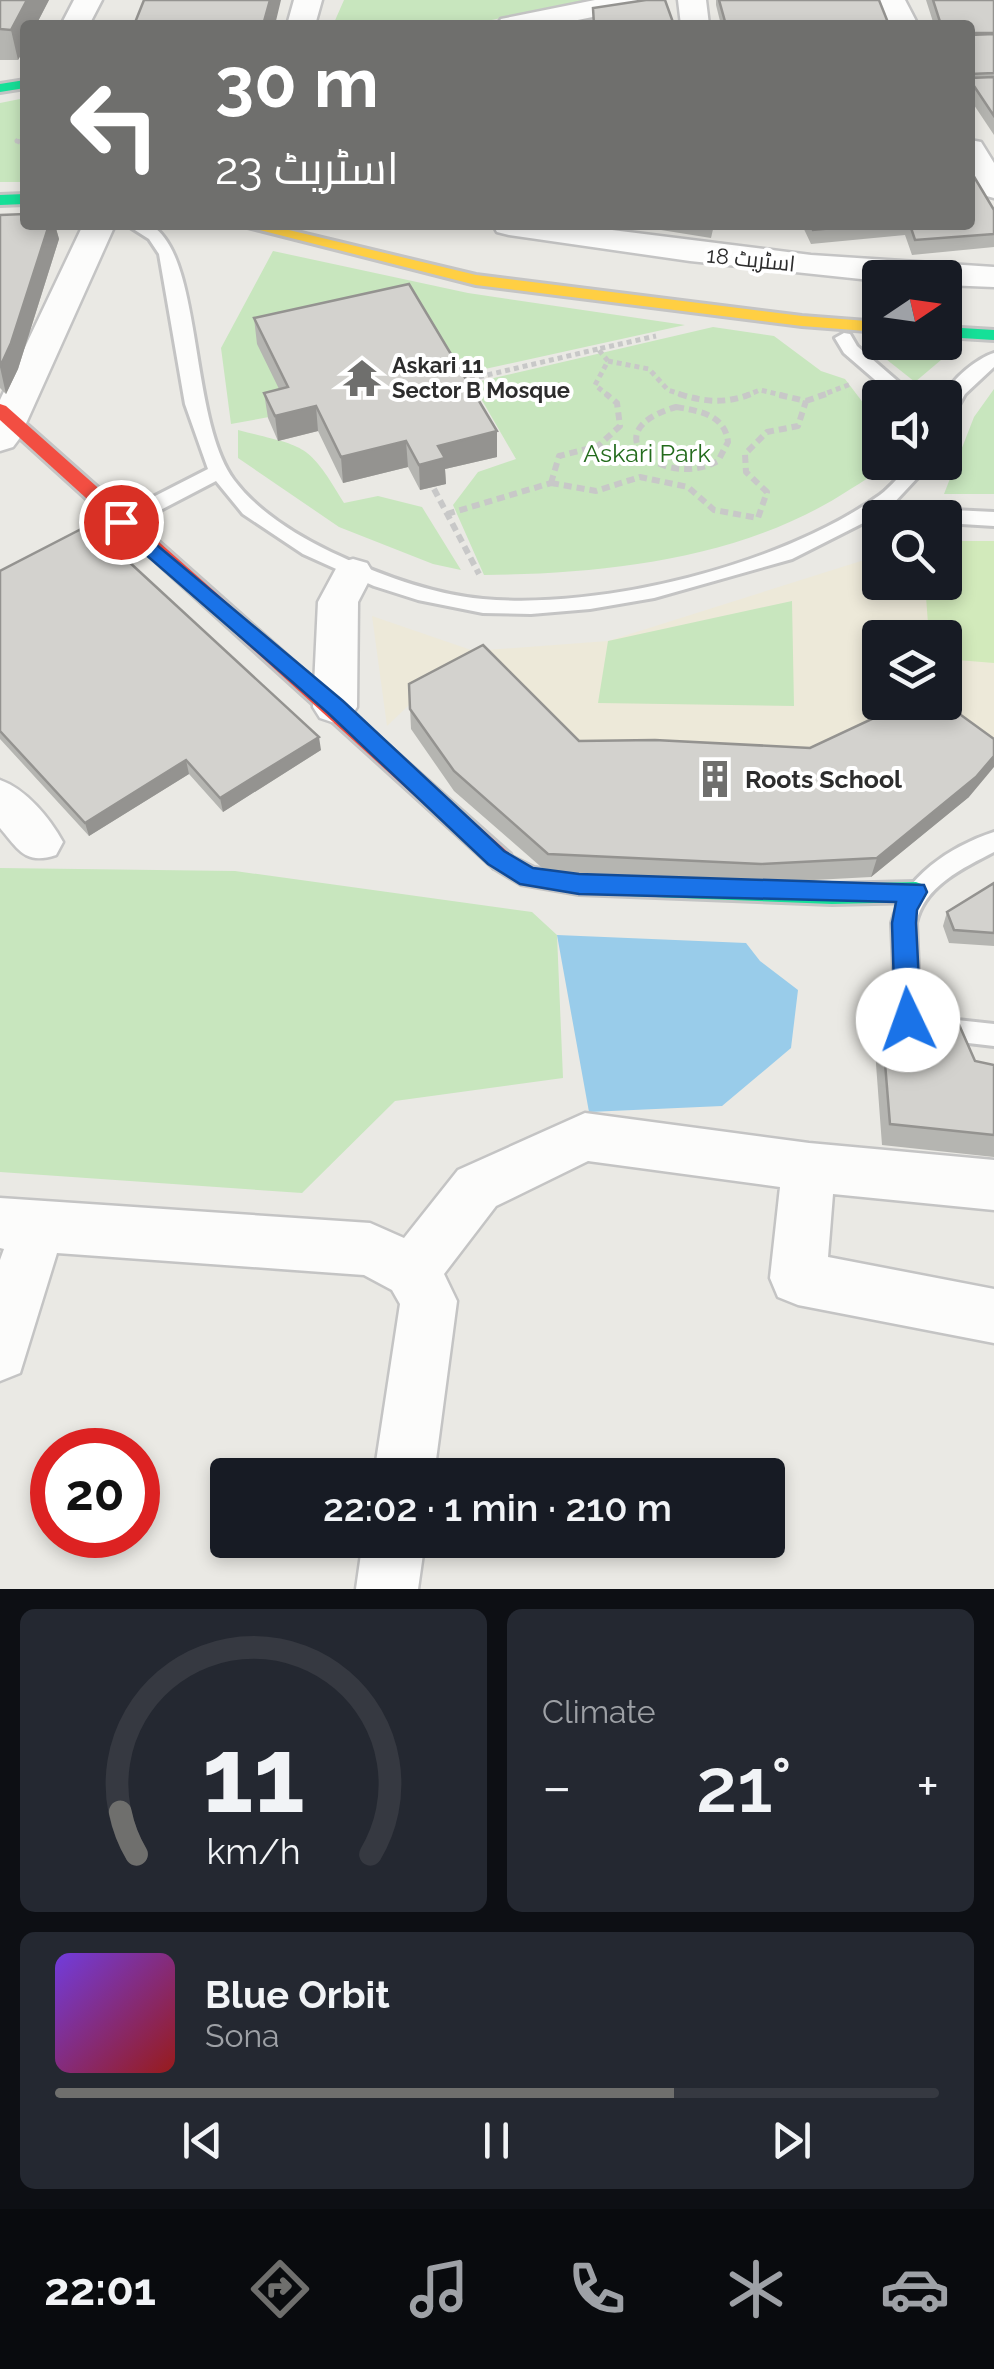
<!DOCTYPE html>
<html lang="en">
<head>
<meta charset="utf-8">
<style>
  body { margin:0; font-family:Raleway,Cairo,sans-serif; background:#242831; color:#f1f3f6; height:100vh; display:flex; flex-direction:column; font-size:38px; white-space:nowrap }
  * { box-sizing:border-box; margin:0 }
  p { font-size:32px; color:#9ea1a6 }
  .icon { flex:none; width:55px; height:55px; fill:none; stroke:currentColor; stroke-width:2; stroke-linecap:round; stroke-linejoin:round }
  .map { position:relative; height:1589px; overflow:hidden }
  .drawer { display:flex; flex-direction:column; gap:20px; padding:20px; background:#0d0f14; flex:1 }
  .drawer>* { flex:none }
  .top-card { position:absolute; left:20px; top:20px; width:955px; height:210px; border-radius:10px; box-shadow:0 5px 15px #0003; background:#6f6f6d; color:#fff; overflow:hidden }
  .needle { width:65px; rotate:77deg }
  .tools { position:absolute; left:862px; top:260px; display:grid; gap:20px }
  .tools a { display:grid; place-items:center; width:100px; height:100px; border-radius:10px; background:#171b24; box-shadow:0 5px 15px #0003; font-size:50px }
  .speed { position:absolute; left:30px; top:1428px; display:flex; gap:20px; font-size:50px; font-weight:700; text-align:center }
  .speed>* { display:grid; place-content:center; width:130px; height:130px; border-radius:50%; background:#171b24; box-shadow:0 5px 15px #0003; line-height:1 }
  .speed .limit { border:15px solid #d22; background:#fff; color:#111 }
  .pin { position:absolute; display:grid; place-items:center; width:85px; height:85px; color:#fff; margin:-42px; border:5px solid #fff; border-radius:50%; box-shadow:0 2px 10px #0007 }
  .me { position:absolute; width:110px; margin:-55px; rotate:357deg; stroke-linejoin:round; filter:drop-shadow(0 0 8px #0008) }
  .turn { display:flex; align-items:center; gap:35px; height:210px; padding:0 30px; font-size:45px }
  .turn .icon { width:130px; height:130px; stroke-width:2.5 }
  .turn b { display:block; font-size:70px; line-height:85px }
  .big { font-size:75px; font-weight:600; line-height:1.1 }
  .drawer .tile { flex:1; display:flex; flex-direction:column; justify-content:center; gap:15px; min-width:0; padding:0 35px; border-radius:15px; background:#242831 }
  .drawer .dial { align-items:center; gap:0 }
  .dial svg { height:260px; overflow:visible; fill:none; stroke:#363941; stroke-width:7; stroke-linecap:round; text-anchor:middle }
  .dial text { fill:#f1f3f6; stroke:none }
  .song { display:flex; align-items:center; gap:30px }
  .cover { width:120px; height:120px; border-radius:15px; background:linear-gradient(135deg,hsl(260 70% 55%),hsl(0 70% 35%)) }
  .played { height:10px; border-radius:5px; background:linear-gradient(90deg,#6f6f6d 70%,#363941 70%) }
  .keys { display:flex; justify-content:space-around; direction:ltr }
  .heat { display:flex; justify-content:space-between; align-items:center; font-size:55px; direction:ltr }
  .drawer .tiles { flex:1; display:grid; gap:20px; grid-template-columns:1fr 1fr }
  .tile:last-child { grid-column:span 2 }
  .trip { position:absolute; left:210px; top:1458px; width:575px; height:100px; border-radius:10px; background:#171b24; box-shadow:0 5px 15px #0003; font-weight:600; line-height:100px; text-align:center }
  .tab-bar { display:flex; height:160px; justify-content:space-around; align-items:center; background:#090b0e; color:#9ea1a6 }
  .tab-bar .icon { width:70px; height:70px }
  .tab-bar .current { color:#6f6f6d }
  .tab-bar b { font-size:45px; color:#f1f3f6 }
  .map>svg:first-child { display:block }
</style>
</head>
<body>
<div class="map">
<svg width="994" height="1589" viewBox="0 0 994 1589">
  <rect width="100%" height="100%" fill="#eae9e4"/>
  <path fill="#ede9d9" fill-rule="evenodd" d="M945,541h49v223l-189,3 -227,-6 -168,-57 -23,22 -15,-110 102,35 134,-10 272,-86v27h65zM880,638h65v64h-65z"/>
  <path fill="#c8e6be" d="M344,0h246l-123,25h-134z
    M25,98v84h-25v-79z
    M273,251l195,42 217,32 -232,51 -195,-33 33,70 -60,11 -10,-76z
    M713,327l61,9 47,35 24,8 35,46v37l6,1c-10,11 -24,19 -37,27 -105,69 -243,84 -365,85l-31,-70 25,-33 38,-13 -44,-76z
    M867,344l87,5 -39,33z
    M994,389v105h-50l30,-77z
    M238,430c68,18 69,11 106,73l34,-7 44,11 39,63 -28,-6 -94,-37 -101,-69z
    M792,601l2,105 -196,-3 10,-62z
    M0,868l235,3 297,41 25,23 6,143 -168,23 -93,92 -302,-21z"/>
  <path fill="#d2eabb" d="M945,541h49v122l-49,-4v-21l-16,-1 -4,-54 20,-1z"/>
  <path fill="#99ccea" d="M557,935l189,8 14,18 38,29 -7,58 -69,58 -133,6z"/>
  <g fill="none" stroke-linecap="round" stroke-linejoin="round">
    <g stroke="#c4c4c4" stroke-width="6">
      <path id="lane" d="M127,225l25,1c51,32 37,193 82,254 24,32 62,55 97,72 47,22 99,42 152,47 120,11 299,-34 397,-104 12,-9 22,-22 32,-33h20l-42,45 104,5v14l-49,-3v-5l-74,1 -79,40 -138,39 -64,11 -59,5 -48,-1 -65,-13 -44,-14 -71,-32 -60,-40 -27,-33 -88,46h-14l-3,-5 3,-5 94,-48 -23,-65 -26,-150 -10,-15z
        M844,333l6,1 7,12 60,52h-21l-52,-45 -9,-15z
        M994,353v14l-29,27 -14,25 -6,2c0,-7 -2,-19 0,-25 6,-17 33,-38 49,-43z
        M994,832v20c-31,16 -70,34 -78,71l4,93 74,8v22l-86,-10 -12,-15 -4,-98c11,-46 59,-77 102,-91z"/>
    </g>
    <g stroke="#c4c4c4" stroke-width="5">
      <path id="street" d="M74,0h28l-13,25h-28z
        M294,0h28l-7,25h-28z
        M595,0h56l-4,6 -94,19h-56l4,-6z
        M678,0h28l3,25h-28z
        M877,0h28l13,25h-28z
        M970,140l11,2 13,21v35l-11,-3 -13,-20z
        M83,225h32l-96,214 -6,8 -13,4v-51z
        M493,225h79l239,30 183,12v20l-49,-2v-7h-65v3l-190,-20 -181,-26 -12,-3z
        M353,559l14,4 6,10 -15,29 -1,105 -7,11 -15,5 -15,-5 -7,-11 5,-105 21,-39z
        M0,780c26,9 50,38 63,62l-7,13c-31,10 -37,-5 -56,-27z
        M585,1113l224,30 185,17v50l-161,-16 -5,63 166,32v54l-196,-38 -20,-8 -8,-19 10,-91 -192,-26 -92,45 -52,68 13,27 -23,174h-60l26,-171 -8,-14 -28,-15 -307,-22 -37,120 -20,8v-121l4,-11 -4,-1v-50l370,25 34,15 54,-68z
        M363,1540h62l-7,49h-62z"/>
    </g>
    <g stroke="#c4c4c4" stroke-width="6">
      <path id="fast" d="M25,80v8l-25,4v-8z
        M25,194v10l-25,1v-10z
        M945,327l49,3v10l-49,-3z
        M502,852l32,16 45,6 253,10 84,-2 8,3 4,7 -4,7 -8,3 -84,2 -253,-10 -58,-10 -27,-16 -4,-7 4,-7z"/>
    </g>
    <g stroke="#c4c4c4" stroke-width="6">
      <path id="slow" d="M240,225h28l208,50 326,41 78,6v10l-78,-6 -326,-41z"/>
    </g>
    <g stroke="#c4c4c4" stroke-width="6">
      <path id="jam" d="M0,404l6,2 504,448 4,7 -4,7h-16l-494,-448z"/>
    </g>
    <path stroke="#c8c8c8" stroke-width="5" stroke-dasharray="5 4" stroke-linecap="butt" d="M25,123v4
      M25,134l-8,7 8,3
      M608,361l-10,-12 58,-13
      M470,379l128,-30
      M609,396l-14,-11 13,-24 41,8 19,21 18,6
      M745,396l15,-6 26,6
      M819,396l32,-12"/>
    <path stroke="#c8c8c8" stroke-width="6" stroke-dasharray="8 5" stroke-linecap="butt" d="M679,394c26,8 46,10 72,0
      M806,401l20,-7
      M676,407c24,4 49,8 52,35l-10,19c-52,29 -130,-28 -42,-54z
      M551,483l45,8 44,-14 48,10 26,23 44,8 9,-26 -21,-20 -1,-18 22,-22 31,-6 8,-25 -31,-7
      M551,483l8,-27 39,-10 22,-20 -3,-23 -11,-9
      M434,489l45,85
      M447,514l104,-31"/>
    <use href="#lane" fill="#fcfcfb" fill-rule="evenodd"/>
    <use href="#street" fill="#fcfcfb" fill-rule="evenodd"/>
    <use href="#fast" fill="#16e098" fill-rule="evenodd"/>
    <use href="#slow" fill="#ffcf43" fill-rule="evenodd"/>
    <use href="#jam" fill="#f24e42" fill-rule="evenodd"/>
  </g>
  <path fill="#b5b5b1" d="M0,0h49l-31,60h-18z
    M716,0h3l170,25h-168l-5,-20z
    M926,0h68v135l-24,-36v-74h-36z
    M994,210v37l-82,8 -7,-20 -94,9 -9,-19h168z
    M0,215l25,10h30l4,14 -41,130 -12,25 -6,-6z
    M630,225h84l-3,13z
    M254,318l243,139 -52,12 1,15 -26,6 -12,-23 -65,16 -25,-52 -40,10 -10,-23 -4,-25 15,-4 -22,-45z
    M0,571l321,179 -98,62 -34,-38 -100,62 -89,-97z
    M409,684l170,57 390,56 -98,80 -114,6 -209,-10 -94,-82 -43,-62z
    M994,883v63l-45,-3 -6,-17 4,-14z
    M881,1014l94,47 19,4v92l-112,-12 -8,-108z"/>
  <path fill="#949390" d="M27,0h22l-13,25h-11v23l-7,12 -7,-30z
    M270,0h11l-6,25h-12z
    M49,225h6l4,14 -41,130 -12,25 -6,-27z
    M316,406l2,25 -40,10 -3,-25z
    M497,431v26l-52,12 1,15 -26,6 -1,-25 19,-19z
    M406,441l2,26 -65,16 -2,-26z
    M319,737l2,13 -98,62 -3,-14z
    M994,756v11l-25,30 -98,80 6,-19z
    M186,760l3,14 -100,62 -4,-13z"/>
  <path fill="#d3d2ce" stroke="#949390" stroke-width="2.5" d="M0,0h27l-16,30 -11,-1z
    M144,0h126l-7,25h-129z
    M646,0h19l9,25h-80l-1,-17z
    M719,0h160l10,25h-163z
    M933,0h61v33h-24v-8h-29z
    M994,34v39l-24,1v-39z
    M994,77v39l-24,-36v-2z
    M970,170l24,40v24l-79,6 -5,-15h60z
    M25,214v11h24l-38,118 -11,24v-152z
    M811,225h56l-54,5z
    M409,284l88,147 -59,15 7,12 -26,7 -13,-24 -65,16 -25,-51 -41,10 -11,-23 24,-6 -34,-69z
    M89,525l230,212 -99,61 -34,-38 -101,63 -85,-92v-160z
    M483,645l96,96 76,-1 155,8 98,-46h35l51,37v17l-18,21 -99,81 -116,6 -213,-10 -94,-83 -44,-62 -1,-25z
    M994,883v50l-40,-3 -7,-18z
    M881,1014l76,6 18,41 19,4v70l-104,-11z"/>
  <path fill="#1a73e8" stroke="#114b97" stroke-width="2.5" d="M121,515l222,186 161,150 29,17 46,6 345,11 3,7 -10,18 -1,13 5,97 -4,8 -9,3 -9,-3 -4,-8 -3,-97 4,-21 -317,-8 -59,-10 -32,-20 -160,-151 -214,-186v-10z"/>
  <defs>
    <g id="temple-bare" transform="scale(3)"><path d="M0-6L5-2H3V0L6.5 2.5H4V6H1.5V3h-3V6H-4V2.5H-6.5L-3 0V-2H-5Z" fill="#6f6f6d" stroke="#fff" stroke-width="2.5" paint-order="stroke"/></g>
    <g id="building-bare" transform="scale(3)"><path d="M-4-6H4V6H1V3H-1V6H-4ZM-2.5-4.3h1.7v1.8h-1.7ZM.8-4.3h1.7v1.8H.8ZM-2.5-1h1.7V.8h-1.7ZM.8-1h1.7V.8H.8Z" fill="#6f6f6d" stroke="#fff" stroke-width="2.5" paint-order="stroke"/></g>
  </defs>
  <g fill-rule="evenodd">
    <use href="#temple-bare" x="362" y="378"/>
    <use href="#building-bare" x="715" y="779"/>
  </g>
  <g text-anchor="middle" stroke-width="8" stroke-linejoin="round" paint-order="stroke">
    <g font-size="22" fill="#2d2d2d" stroke="#fff">
      <text transform="translate(751 259) rotate(6)" y="8">اسٹریٹ 18</text>
    </g>
    <g font-size="22" font-weight="bold" fill="#2d2d2d" stroke="#fff" text-anchor="start">
      <text x="392" y="373">Askari 11<tspan x="392" dy="25">Sector B Mosque</tspan></text>
    </g>
    <g font-size="25" fill="#236b1c" stroke="#fff">
      <text x="647" y="462">Askari Park</text>
    </g>
    <g font-size="25" font-weight="bold" fill="#2d2d2d" stroke="#fff" text-anchor="start">
      <text x="745" y="788">Roots School</text>
    </g>
  </g>
</svg>
<div class="tools">
<a><svg class="needle" viewBox="-14 -14 28 28"><path d="M0-13l5 13h-10z" fill="#e53935"/><path d="M0 13l5-13h-10z" fill="#9ea1a6"/></svg></a>
<a><svg class="icon" aria-label="sound" viewBox="0 0 24 24"><path d="M4 9h4l5-4v14l-5-4H4zM17 9q2 3 0 6"/></svg></a>
<a><svg class="icon" aria-label="search" viewBox="0 0 24 24"><circle cx="10" cy="10" r="6"/><path d="M15 15l6 6"/></svg></a>
<a><svg class="icon" aria-label="layers" viewBox="0 0 24 24"><path d="M12 4l9 5-9 5-9-5zM3 14l9 5 9-5"/></svg></a>
</div>
<div class="speed"><div class="limit">20</div></div>
<div class="pin" style="left:121px;top:522px;background:#d93025"><svg class="icon" aria-label="arrive" viewBox="0 0 24 24"><path d="M6 21V4h12l-3 4 3 4H6"/></svg></div>
<svg class="me" style="left:908px;top:1020px" viewBox="-20 -20 40 40"><circle r="19" fill="#fff"/><path d="M0-13L10 11 0 6-10 11z" fill="#1a73e8"/></svg>
<div class="trip">22:02 · 1 min · 210 m</div>
<div class="top-card">
<div class="turn"><svg class="icon" aria-label="left" viewBox="0 0 24 24"><path d="M17 20v-9H6M10 6l-5 5 5 5"/></svg><div><b>30 m</b>اسٹریٹ 23</div></div>
</div>
</div>
<section class="drawer">
<div class="tiles">
<div class="tile dial"><svg viewBox="0 0 100 80">
<path d="M14 69A42 42 0 1 1 86 69"/>
<path d="M14 69A42 42 0 0 1 9 56" stroke="#6f6f6d"/>
<text x="50" y="56" font-size="32" font-weight="700">11</text>
<text x="50" y="72" font-size="11">km/h</text>
</svg></div>
<div class="tile"><p>Climate</p>
<div class="heat"><a>−</a><b class="big">21°</b><a>+</a></div>
</div>
<div class="tile">
<div class="song"><i class="cover"></i><div><b>Blue Orbit</b><p>Sona</p></div></div>
<div class="played"></div>
<div class="keys"><svg class="icon" aria-label="previous" viewBox="0 0 24 24"><path d="M18 5L8 12l10 7zM5 5v14"/></svg><svg class="icon" aria-label="pause" viewBox="0 0 24 24"><path d="M8 5v14M16 5v14"/></svg><svg class="icon" aria-label="next" viewBox="0 0 24 24"><path d="M6 5l10 7-10 7zM19 5v14"/></svg></div>
</div>
</div>
</section>
<nav class="tab-bar">
<b>22:01</b>
<svg class="icon current" aria-label="directions" viewBox="0 0 24 24"><path d="M12 3l9 9-9 9-9-9zM9 14v-3h6M13 9l2 2-2 2"/></svg>
<svg class="icon" aria-label="music" viewBox="0 0 24 24"><path d="M9 18V5l10-2v13"/><circle cx="6" cy="18" r="3"/><circle cx="16" cy="16" r="3"/></svg>
<svg class="icon" aria-label="phone" viewBox="0 0 24 24"><path d="M5 4h4l2 5-3 2q2 4 5 5l2-3 5 2v4C11 20 4 13 5 4z"/></svg>
<svg class="icon" aria-label="climate" viewBox="0 0 24 24"><path d="M12 3v18M4 7l16 10M4 17L20 7"/></svg>
<svg class="icon" aria-label="car" viewBox="0 0 24 24"><path d="M5 17H2v-5l4-1 3-4h7l3 4 3 1v5h-3M9 17h6M6 11h13"/><circle cx="7" cy="17" r="2"/><circle cx="17" cy="17" r="2"/></svg>
</nav>
</body>
</html>
